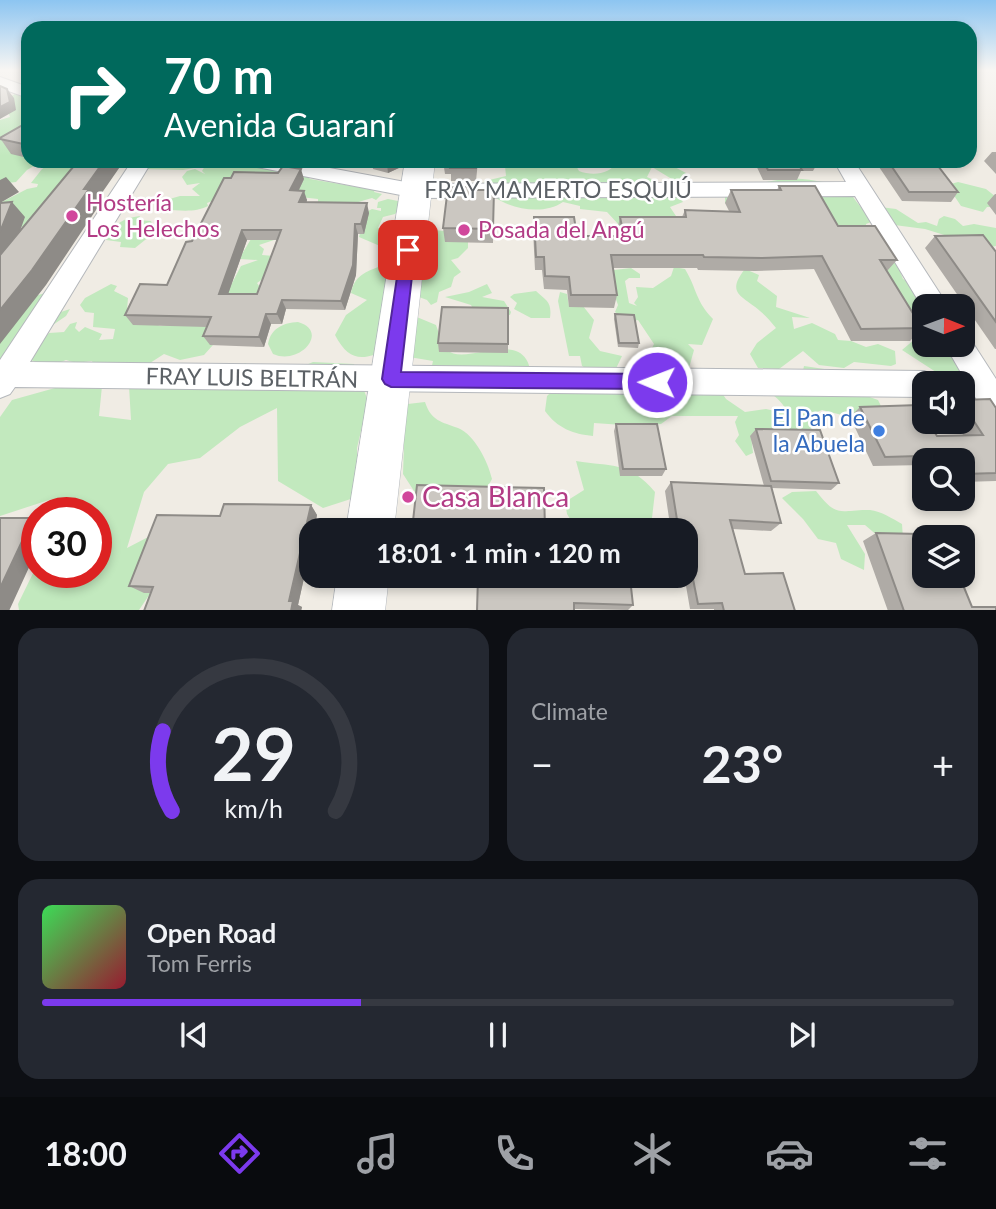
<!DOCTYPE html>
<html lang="en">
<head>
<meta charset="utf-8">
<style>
  body { margin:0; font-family:Lato,sans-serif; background:#242831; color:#f1f3f6; height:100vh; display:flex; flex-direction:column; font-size:26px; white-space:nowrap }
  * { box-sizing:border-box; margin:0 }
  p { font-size:23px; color:#9ea1a6 }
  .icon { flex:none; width:38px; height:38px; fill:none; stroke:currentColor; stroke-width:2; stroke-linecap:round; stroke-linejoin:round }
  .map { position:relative; height:610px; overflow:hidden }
  .sheet { display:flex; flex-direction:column; gap:18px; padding:18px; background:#0d0f14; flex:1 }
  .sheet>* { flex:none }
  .hud { position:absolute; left:21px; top:21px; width:956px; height:147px; border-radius:21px; box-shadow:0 4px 10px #0003; background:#00695c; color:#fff; overflow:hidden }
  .needle { width:46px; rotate:91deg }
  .tools { position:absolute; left:912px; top:294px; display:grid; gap:14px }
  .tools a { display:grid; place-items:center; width:63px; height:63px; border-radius:14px; background:#171b24; box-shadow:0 4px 10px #0003; font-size:35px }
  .speed { position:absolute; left:21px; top:497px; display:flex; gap:14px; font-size:35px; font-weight:700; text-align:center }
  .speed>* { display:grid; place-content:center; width:91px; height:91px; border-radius:50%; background:#171b24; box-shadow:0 4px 10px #0003; line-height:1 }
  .speed .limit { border:10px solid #d22; background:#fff; color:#111 }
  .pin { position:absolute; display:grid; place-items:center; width:60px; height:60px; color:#fff; margin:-30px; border-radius:14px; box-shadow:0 4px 10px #0006 }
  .me { position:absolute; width:77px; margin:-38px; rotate:271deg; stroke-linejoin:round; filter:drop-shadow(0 0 5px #0008) }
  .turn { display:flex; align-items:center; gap:24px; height:147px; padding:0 28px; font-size:32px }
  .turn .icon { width:91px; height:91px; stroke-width:2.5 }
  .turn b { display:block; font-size:49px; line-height:60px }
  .big { font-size:52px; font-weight:700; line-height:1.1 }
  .sheet .widget { flex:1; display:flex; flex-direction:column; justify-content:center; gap:10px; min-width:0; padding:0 24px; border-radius:21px; background:#242831 }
  .sheet .dial { align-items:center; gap:0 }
  .dial svg { height:182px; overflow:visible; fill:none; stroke:#363941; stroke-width:7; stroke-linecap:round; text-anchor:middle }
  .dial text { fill:#f1f3f6; stroke:none }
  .song { display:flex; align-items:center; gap:21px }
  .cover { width:84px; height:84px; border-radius:10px; background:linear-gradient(135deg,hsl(130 70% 55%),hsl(350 70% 35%)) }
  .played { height:7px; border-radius:4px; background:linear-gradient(90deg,#7c3aed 35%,#363941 35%) }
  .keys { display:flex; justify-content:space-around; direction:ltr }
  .heat { display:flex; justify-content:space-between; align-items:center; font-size:38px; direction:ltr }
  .sheet .tiles { flex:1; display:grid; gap:18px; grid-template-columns:1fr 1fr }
  .widget:last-child { grid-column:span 2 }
  .trip { position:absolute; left:299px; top:518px; width:399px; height:70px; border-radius:21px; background:#171b24; box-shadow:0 4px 10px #0003; font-weight:700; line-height:70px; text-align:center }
  .tabs { display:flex; height:112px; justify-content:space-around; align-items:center; background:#090b0e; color:#9ea1a6 }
  .tabs .icon { width:49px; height:49px }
  .tabs .on { color:#7c3aed }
  .tabs b { font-size:32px; color:#f1f3f6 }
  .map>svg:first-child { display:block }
</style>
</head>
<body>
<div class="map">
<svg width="996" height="611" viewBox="0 0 996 611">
  <rect width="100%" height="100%" fill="#f0ece4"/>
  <path fill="#c2e9be" d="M28,87v74l11,2 -12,7 -11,12 -9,1 -7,6v-69l10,-3 -6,-17z
    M54,161h51l-76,64 -11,3 -18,-25 27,-14 10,-2 1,-3 -7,-1 11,-14z
    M147,161h126l3,10 -2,7 -67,25 1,3c-13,7 -28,4 -43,4l-6,-8 21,-6h20l-8,-7 8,-6 -13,2 -5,-8 5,-6 8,-2 10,5 -3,-3 3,-5 -22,4 -39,-1z
    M493,161h34l27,7 3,-7 18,3 4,7c13,5 31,4 39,-10l51,3 17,9 -6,7 -5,1 -23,-14 -5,10 26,12 10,13 -13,5 10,15 -61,3 -12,-13 -27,-3v-3l-17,-4c-23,16 -66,5 -81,-17l3,-4 21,-5 -1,-10z
    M306,175l4,4 65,11 -1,2 8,2 -6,6 -4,-2 -17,5 -37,2v-6l-18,-2 -9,-21z
    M789,178c16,1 40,3 55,11 11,6 14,19 24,24l3,9 -5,2 1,15 -142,-36v-9l43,-6 -2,-6z
    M958,182l28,7 10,8v10h-9l-4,5 -22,-6 -14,-21z
    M388,199l15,3v4l-8,8 -12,3 -5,11 14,-1 1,6h6l-5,26 -7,-3v-7l-28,-12 7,-25 6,-3 9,2v-3h-4l1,-6z
    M880,207l16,2 22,14 8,-1 11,4 2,-7 5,-3 11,3 8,7 11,-2 22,4v18l-10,2 -61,-19 -46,-6z
    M140,216l-2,4 13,1 4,11 -20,16 -15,-1 1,-5 -15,-2 -1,-3c10,-13 18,-19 35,-21z
    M434,230l20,2 14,9v7l-10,10 -7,2 10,12 -7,5 -3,10 -12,5 -2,10 -6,3 -4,-5 -8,-3 6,-46 2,-4h3l-5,-11z
    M251,239h26l-18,6 5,4 -2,6 12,1 -7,20 -10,7 5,7 -58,65 -24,5 -16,-6 -14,9 -55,6 -3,-8 -16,2 -10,-3 -18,7 -22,-9 23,-25 15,-1 6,-8 7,-2 -2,6 4,4 6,-5 17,7 -3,6 14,-1 2,-10 -22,-2 1,-14 -9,-1 -5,-7 5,-7 26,-14 6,2 -3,5 14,7 -1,12 33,16 10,-1 50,-45 11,5 10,-19 17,-6 -19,-1z
    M885,260l12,3 6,16 31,16 6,11h-16v39h27l12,30 -14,-3 -10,2 -37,-24 13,-11 -53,-59z
    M386,264h9l17,51 24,10c3,8 6,20 11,25 16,15 64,-15 79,9 3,4 4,11 6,16l-32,16 -19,2 -37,-8 -13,-15 2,-9 -30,-5 -15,-7c-25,12 -39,13 -53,-14l11,-20 21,-15 -16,-7c4,-20 18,-22 35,-29z
    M674,267l11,2c12,20 11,33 28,50l-11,26 -14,-1 6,6 -5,18 -14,1 -27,-13 6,-12 -16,-24 -9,2 -14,-10 3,-7 -12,-34 25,-3 9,6v4h-11l-4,3 4,22 8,3 -3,-3 4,-6 -2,-10 17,1 18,-12z
    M745,269l14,6 -2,6 20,15 -1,11 34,11 -18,-1 2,12 18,-6 23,11 3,6 13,1 15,6 12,-3 17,7 1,13 -5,2 -37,-4 -10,6 -25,-3 -16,-14 -24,18 -21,-1 -8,-14 7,-11 19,-15c-5,-6 -10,-12 -16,-17 -17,-15 -35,-17 -15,-42z
    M487,284l5,9 -10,4 22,4 7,11 -1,3 -35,-3 -4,-7 -26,-8 24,-5z
    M536,291c11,10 16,11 14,27h-19l-17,-9 3,-6 -7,-6 4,-3z
    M560,292l7,2 2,12h14l11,14 -5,18 11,13 22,5 -12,25 -28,-15 -2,-10h-11l-11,-55z
    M45,293l21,11 -5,8 9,-3 -4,7 -66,45v-30l35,-35z
    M298,322c32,9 2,44 -25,32l-5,-10c3,-16 15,-21 30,-22z
    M313,362l41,2 14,37 -11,47v49l-34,11 -45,-27 -1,-73 -37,19 -40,31 -32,6 -24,28 -17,56 27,-14 25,17 -40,59h-120l-1,-6 19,-39v7h59v-59h-37l-7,-14 -52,17v-99l12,-17 43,-12 47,-2 -3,30 32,4 -2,-34 96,-8 20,-15 30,15z
    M804,366l27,4 33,25 14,5 5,10 -33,7 -28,-7 -15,6 7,10 -10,8 -14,-5 -6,5 -33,2 2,17 -7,3 -11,-15 4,-6 -4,-13 3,-6h-66l-11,8 -24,2 -43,-3 -1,13c-20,-2 -36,-8 -48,-25l2,-15 7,-7 166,1 6,9 19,13 21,-3 18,4 -3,6 8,-4c-6,-12 -11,-17 -22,-24l35,-16z
    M425,402c6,19 17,20 33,26 17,7 30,34 34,51l-9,16 -58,3 -11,-7 -11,-17 1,-28 -9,-15 4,-26z
    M576,461c36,6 53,0 79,31l-3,26 -14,7h-22l1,5h-40l-10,-16 -2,-12 19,-12z
    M816,491c22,29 25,18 54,19 11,1 23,9 32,14l1,15 -24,-2 -14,-12h-18l18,29 -1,16 -23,-11 -5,-16 -18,-4 -15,-20 -21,-21 10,-6z"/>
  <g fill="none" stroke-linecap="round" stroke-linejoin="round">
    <g stroke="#b5b8bc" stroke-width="2">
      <path id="minor" d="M0,77l28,10v11l-28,-10z
        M132,161h20l-122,201 894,9 10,4 4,8h-14v14l-909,-10 -5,7 -10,4v-38z
        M247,161h45l124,23 430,-2 -12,-21h20l94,145h-24v4l-69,-114 -439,2 -159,-31 -7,-2z
        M962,335l7,2 27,42v39l-11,-4 -40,-69h17z"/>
    </g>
    <g stroke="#b5babf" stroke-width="1">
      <path id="secondary" d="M405,161h30l-41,369h-48z
        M337,576h52l-4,35h-53z"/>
    </g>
    <use href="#minor" fill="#fff" fill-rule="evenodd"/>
    <use href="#secondary" fill="#fff" fill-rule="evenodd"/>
  </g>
  <path fill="#afaba6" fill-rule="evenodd" d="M28,122v36l-17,-4 -11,-16z
    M992,152h4v22l-12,-13z
    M372,161h31l-2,6 -13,6 -15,-4z
    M443,161h35l-2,20h-25v-7h-6z
    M754,161h64v1l-5,9h-12l-4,9h-34z
    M875,161h50l4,5 29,26 -7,10 -49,-1z
    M304,179l-5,11 8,10v2l62,11 -5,21h-6l-2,41 -11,35 -59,-1 -4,15h-11l-7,23 -54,-2 -7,-9 4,-9 -74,-2 -8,-10 42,-30 25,-44zM247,240h31l-21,54h-29z
    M779,186l59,40 59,34 -10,11 35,57 -12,13h-59l-37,-72 -59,2 -57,-1 -1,-2h-84l4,27 -3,13 -45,-1 -2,-17 -23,-1 -2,-19h-7l-2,-40 1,-13 43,19h41l-1,-5 3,-14h62l3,-7 44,1 -4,-8 6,-13h46z
    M475,190h19l-1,53 -48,-1 -2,-14z
    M995,194h1v21l-9,-12z
    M935,236l61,16v97h-1l-70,-101z
    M508,308v45l-69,-1 -1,-9z
    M615,314l24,29 -1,5 -20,-1 -4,-28z
    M962,400l34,8v73l-34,1v-22h-38v5l-51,1 -23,-49 10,-10 77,29 26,-1 -8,-13h7z
    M616,424l50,45 -4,7h-42l-6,-45z
    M756,429l83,54 -8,7 -59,-2 9,35 -10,8 -38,-2 12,45 50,37h-81v-2h-24l-4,-23 -55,-1 2,20 -5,5 -54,-1 -96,-33h208v-46h-66l3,-5h47l-5,-34 6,-9 93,4 -14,-50z
    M311,505l6,10 -3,15h-2v12l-14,63 4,2 -1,4h-157l6,-18h-6l-15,-7 91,-70z
    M876,533l63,46 33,28 24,4h-108l-25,-70z"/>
  <path fill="#8e8b87" d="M7,89l7,9 2,12 -16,9v-12z
    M104,161h20l-27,39 3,4 -54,81 -46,59v-34z
    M392,161h11l-2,6 -13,6 -1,-9z
    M301,169l3,10 -10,21 -4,-10z
    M6,177l13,15 -19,11v-23z
    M304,191l3,9 -5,12 -3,-10z
    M12,202l13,15 -25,70v-55z
    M367,203l2,10 -5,21 -3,-10z
    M355,224l3,10 -2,41 -11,35 -4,-9z
    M242,230l5,10 -22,63 -6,-9z
    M282,300l4,9 -4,15 -5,-10z
    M266,314l5,10 -7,23 -5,-10z
    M311,505l6,10 -3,15h-2v12l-14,63 4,2 -1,4h-10l-2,-10z
    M33,518l4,2v30l-28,61h-9v-23z"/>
  <path fill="#cbc7c1" stroke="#8e8b87" stroke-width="2" fill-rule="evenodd" d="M0,86l7,3 3,13 -10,5z
    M28,122v23l-28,-6v-1z
    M78,161h26l-20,28h5l-57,81 -32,40v-55z
    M377,161h15l-5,3z
    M451,161h25v7h-26z
    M763,161h55v1h-21l5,8h-34z
    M888,161h37l4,5h9l20,26h-49z
    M283,166l18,3 -11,21 14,1 -5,11 68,1 -6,21h-6l-2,41 -12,36 -59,-1 -5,14h-11l-7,23 -56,-1 8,-19 -86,-2 15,-31 27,1 19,-43 6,-1 32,-63h7l3,-6 44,1zM242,230h39l-24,64h-38z
    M779,186h36l23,40h37l22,34h-17l42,68 -61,1 -39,-73 -60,2 -58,-1 -1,-2h-92l6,40h-46l-2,-18 -24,-1 -1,-19h-8l-2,-40h40l3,19h47l-4,-19h66l-1,-7 55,2 -9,-22h50z
    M448,187h26v3h20l-1,39 -50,-1z
    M12,202l-12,30v-29z
    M983,235l13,17v70l-61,-86z
    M442,307l66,1v36l-70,-1z
    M615,314l19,1 5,28h-20z
    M990,399l6,9v65l-32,1 -2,-2v-12h-6l-3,-5 -68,2 -25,-50 59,-2 5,9v8h4l9,14 46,-1 -21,-32v-3z
    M616,424h41l9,45h-43z
    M756,429l64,1 19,53 -68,-2z
    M671,482l100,4 10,37 -51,-3 15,54 38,-1 12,38h-71l-2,-8 -24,1 -5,-25 -63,-1 3,27 -59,-2v8h-97l1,-35h208v-46h-62l-1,-5 55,1z
    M417,485l127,3 1,42h-133z
    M224,504l87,1 -22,96h4l-2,10h-147l9,-24 -24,-1 28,-71 63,1z
    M0,518h33l-33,70z
    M876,533l44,1 4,10v32h14l1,3 22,1 11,27h24v4h-92z"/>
  <linearGradient id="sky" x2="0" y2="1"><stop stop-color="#8dc5f1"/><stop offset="0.45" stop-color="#f8f6f3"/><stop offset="1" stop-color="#f8f6f3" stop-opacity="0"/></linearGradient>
  <rect width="996" height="156" fill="url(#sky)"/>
  <path fill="#7c3aed" stroke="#51269a" stroke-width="2" d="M408,245l7,5 -14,122 256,2 7,2 2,6 -2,5 -7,2 -266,-2 -6,-3 -3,-5 19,-129z"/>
  <g fill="#d1479c" stroke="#fff" stroke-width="2.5">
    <circle cx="72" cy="216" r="7"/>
    <circle cx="464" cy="230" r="7"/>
    <circle cx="408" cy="497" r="7"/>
  </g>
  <circle fill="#3f7fe0" stroke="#fff" stroke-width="2.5" cx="879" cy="431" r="7"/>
  <g text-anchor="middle" stroke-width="5" stroke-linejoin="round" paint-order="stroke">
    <g font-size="23" fill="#5c6166" stroke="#fff">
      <text x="558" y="198">FRAY MAMERTO ESQUIÚ</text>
      <text transform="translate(252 378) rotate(1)" y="8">FRAY LUIS BELTRÁN</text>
    </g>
    <g font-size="23" fill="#b23c85" stroke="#fff" text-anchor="start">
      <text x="86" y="211">Hostería<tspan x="86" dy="26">Los Helechos</tspan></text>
      <text x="478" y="238">Posada del Angú</text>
    </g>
    <g font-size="23" fill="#366cbe" stroke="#fff" text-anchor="end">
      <text x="865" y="426">El Pan de<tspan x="865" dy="26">la Abuela</tspan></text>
    </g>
    <g font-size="28" fill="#b23c85" stroke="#fff" text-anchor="start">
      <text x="422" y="507">Casa Blanca</text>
    </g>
  </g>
</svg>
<div class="tools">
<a><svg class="needle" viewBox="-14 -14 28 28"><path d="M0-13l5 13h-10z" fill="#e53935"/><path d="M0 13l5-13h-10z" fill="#9ea1a6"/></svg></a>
<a><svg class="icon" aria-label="sound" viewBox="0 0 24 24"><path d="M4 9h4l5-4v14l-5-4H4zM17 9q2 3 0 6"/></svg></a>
<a><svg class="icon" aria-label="search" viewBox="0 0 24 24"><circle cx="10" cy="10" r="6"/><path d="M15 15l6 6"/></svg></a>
<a><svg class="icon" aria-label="layers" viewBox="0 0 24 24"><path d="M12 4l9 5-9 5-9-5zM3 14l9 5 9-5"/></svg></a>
</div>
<div class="speed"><div class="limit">30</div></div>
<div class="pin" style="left:408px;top:250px;background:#d93025"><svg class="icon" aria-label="arrive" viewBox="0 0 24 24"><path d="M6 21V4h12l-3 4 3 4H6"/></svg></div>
<svg class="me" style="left:657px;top:382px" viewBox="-20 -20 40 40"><circle r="17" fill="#7c3aed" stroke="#fff" stroke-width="3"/><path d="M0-11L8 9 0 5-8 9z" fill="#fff"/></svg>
<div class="trip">18:01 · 1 min · 120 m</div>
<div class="hud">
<div class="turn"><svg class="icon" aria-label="right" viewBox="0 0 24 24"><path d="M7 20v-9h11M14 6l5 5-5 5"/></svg><div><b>70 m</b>Avenida Guaraní</div></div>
</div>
</div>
<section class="sheet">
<div class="tiles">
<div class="widget dial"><svg viewBox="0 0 100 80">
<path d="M14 69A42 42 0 1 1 86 69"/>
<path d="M14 69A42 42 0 0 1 10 34" stroke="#7c3aed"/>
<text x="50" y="56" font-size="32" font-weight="700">29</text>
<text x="50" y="72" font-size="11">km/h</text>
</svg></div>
<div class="widget"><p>Climate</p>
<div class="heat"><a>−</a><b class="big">23°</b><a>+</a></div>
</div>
<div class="widget">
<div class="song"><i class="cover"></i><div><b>Open Road</b><p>Tom Ferris</p></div></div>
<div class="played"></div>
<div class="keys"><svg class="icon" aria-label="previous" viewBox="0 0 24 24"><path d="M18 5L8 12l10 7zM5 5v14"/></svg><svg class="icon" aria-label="pause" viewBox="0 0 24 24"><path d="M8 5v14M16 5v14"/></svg><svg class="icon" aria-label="next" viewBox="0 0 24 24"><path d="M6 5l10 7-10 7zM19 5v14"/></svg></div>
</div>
</div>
</section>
<nav class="tabs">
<b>18:00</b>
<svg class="icon on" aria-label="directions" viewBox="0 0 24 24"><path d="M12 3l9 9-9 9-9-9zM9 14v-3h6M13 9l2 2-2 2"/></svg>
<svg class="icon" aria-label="music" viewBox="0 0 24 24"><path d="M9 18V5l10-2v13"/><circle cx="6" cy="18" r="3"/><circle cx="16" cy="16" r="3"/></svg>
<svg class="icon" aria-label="phone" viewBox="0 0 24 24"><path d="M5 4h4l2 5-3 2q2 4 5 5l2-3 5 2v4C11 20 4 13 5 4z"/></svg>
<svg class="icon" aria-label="climate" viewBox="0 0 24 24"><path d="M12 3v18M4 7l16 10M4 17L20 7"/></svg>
<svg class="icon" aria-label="car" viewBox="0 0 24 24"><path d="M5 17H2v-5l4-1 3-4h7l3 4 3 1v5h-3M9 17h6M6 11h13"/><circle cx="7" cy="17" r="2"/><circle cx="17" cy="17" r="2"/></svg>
<svg class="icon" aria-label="filters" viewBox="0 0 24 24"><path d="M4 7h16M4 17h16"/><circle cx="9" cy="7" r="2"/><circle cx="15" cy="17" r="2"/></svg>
</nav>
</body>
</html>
